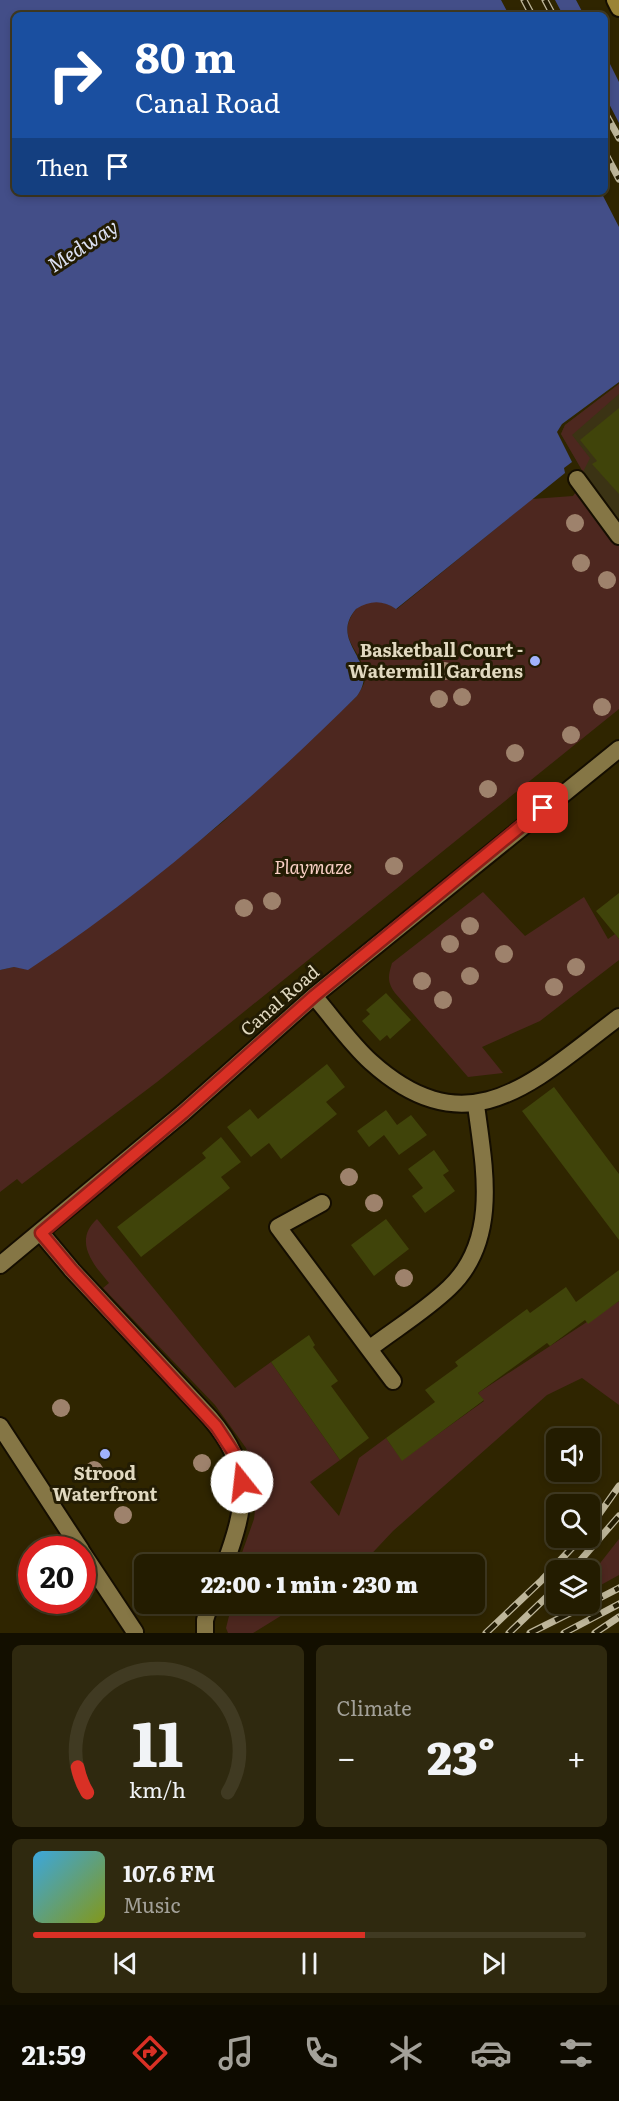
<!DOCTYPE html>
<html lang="en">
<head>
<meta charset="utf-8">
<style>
  body { margin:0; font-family:Literata,serif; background:#2f290f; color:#f1f3f6; height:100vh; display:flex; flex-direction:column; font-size:22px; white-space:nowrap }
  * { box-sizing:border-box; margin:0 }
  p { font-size:20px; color:#a3a199 }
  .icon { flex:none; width:33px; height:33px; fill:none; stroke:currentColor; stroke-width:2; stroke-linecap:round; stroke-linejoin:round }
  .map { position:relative; height:1633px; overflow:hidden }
  .side { display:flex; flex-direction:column; gap:12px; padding:12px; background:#130f00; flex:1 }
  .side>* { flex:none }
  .hud { position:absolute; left:12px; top:12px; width:596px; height:183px; border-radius:9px; box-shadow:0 3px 9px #0003,0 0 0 2px #403a22; background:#1a4fa0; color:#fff; overflow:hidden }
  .tools { position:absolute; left:546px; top:1428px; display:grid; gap:12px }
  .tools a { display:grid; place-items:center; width:54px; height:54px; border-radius:9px; background:#231c00; box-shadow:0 3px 9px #0003,0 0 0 2px #403a22; font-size:30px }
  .speed { position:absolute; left:18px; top:1536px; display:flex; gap:12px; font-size:30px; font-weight:700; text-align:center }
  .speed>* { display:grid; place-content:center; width:78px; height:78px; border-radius:50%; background:#231c00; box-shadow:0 3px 9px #0003,0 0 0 2px #403a22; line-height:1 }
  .speed .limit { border:9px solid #d22; background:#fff; color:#111 }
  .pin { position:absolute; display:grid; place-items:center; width:51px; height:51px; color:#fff; margin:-26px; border-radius:12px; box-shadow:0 3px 9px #0006 }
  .me { position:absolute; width:66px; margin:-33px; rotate:344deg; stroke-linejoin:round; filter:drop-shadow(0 0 4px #0008) }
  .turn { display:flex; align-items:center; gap:21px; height:126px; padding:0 24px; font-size:27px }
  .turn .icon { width:78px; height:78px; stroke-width:2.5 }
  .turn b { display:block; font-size:42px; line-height:51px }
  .then { display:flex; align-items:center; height:57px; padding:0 24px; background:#0003; gap:12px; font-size:22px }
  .big { font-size:45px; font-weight:800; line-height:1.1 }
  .side .card { flex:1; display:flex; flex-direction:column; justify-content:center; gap:9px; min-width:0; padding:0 21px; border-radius:9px; background:#2f290f }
  .side .dial { align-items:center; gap:0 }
  .dial svg { height:156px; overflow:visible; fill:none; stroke:#403a22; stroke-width:7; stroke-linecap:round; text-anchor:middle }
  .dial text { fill:#f1f3f6; stroke:none }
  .song { display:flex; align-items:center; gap:18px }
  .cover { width:72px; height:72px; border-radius:9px; background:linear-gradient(135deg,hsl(200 70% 55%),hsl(70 70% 35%)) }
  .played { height:6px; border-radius:3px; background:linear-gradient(90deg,#d93025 60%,#403a22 60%) }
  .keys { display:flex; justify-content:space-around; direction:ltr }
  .heat { display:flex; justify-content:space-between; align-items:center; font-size:33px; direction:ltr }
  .side .tiles { flex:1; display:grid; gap:12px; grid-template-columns:1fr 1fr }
  .card:last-child { grid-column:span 2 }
  .trip { position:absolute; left:134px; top:1554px; width:351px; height:60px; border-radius:9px; background:#231c00; box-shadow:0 3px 9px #0003,0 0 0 2px #403a22; font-weight:800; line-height:60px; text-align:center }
  .tab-bar { display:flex; height:96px; justify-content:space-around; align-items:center; background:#0e0b00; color:#a3a199 }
  .tab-bar .icon { width:42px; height:42px }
  .tab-bar .selected { color:#d93025 }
  .tab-bar b { font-size:27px; color:#f1f3f6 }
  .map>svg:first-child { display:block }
</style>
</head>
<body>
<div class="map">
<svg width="619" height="1633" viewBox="0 0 619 1633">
  <rect width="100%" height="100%" fill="#2f2500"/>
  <path fill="#3b3314" d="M619,384v140l-18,-22 -40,-68 4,-9z"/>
  <path fill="#4d271f" d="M619,384v10l-47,41 18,23 -7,14 -22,-38 4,-9z
    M585,479l34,61v169l-462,373 -135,102 -5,-5 -17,13v-222l14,-3 14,2 85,-59 111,-89 133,-125c4,-7 9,-12 8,-21 -2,-23 -28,-36 -13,-60 3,-6 8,-10 14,-12 11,-4 21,0 31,6l135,-110 41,-3z
    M483,892l42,44 59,-39 24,42 7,-5 4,5v21l-79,61 -58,26 21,26 -35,4 -73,-84c-8,-11 -7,-17 -3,-30z
    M97,1219l138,169 36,-26 69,98 -30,22 29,34 20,-58 27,-20 16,22 82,-59 -6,-8 141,-92v104l-37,-27 -35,17 -154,136 -31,33h-124l16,-45 2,-17 -3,-36 -7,-18 -31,-43 -112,-117 6,-5c-16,-19 -36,-42 -12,-64z
    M619,1539v36l-29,16v-15z
    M225,1604h75l-47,29h-25l-2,-5 4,-16z"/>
  <path fill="#434e88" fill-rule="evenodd" d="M0,0h619v382l-57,42 -5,8 15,30 -8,6 1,5 -169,136c-13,-9 -26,-9 -40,0 -29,34 26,52 1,87 -102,101 -209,195 -329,274l-14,-3 -14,3zM15,15h589v177h-589z"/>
  <path fill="#2f2500" d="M501,0h54l8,15h-54z
    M576,0h43v82l-14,-28 -1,-39h-20z
    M605,96l14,27v104l-18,-35h3z"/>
  <path fill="#40440a" d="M619,408v86l-27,-30 5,-3 -17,-21z
    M619,893v46l-23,-28z
    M386,993l25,27 -21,19 -3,-4 -7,6 -18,-20 8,-7 -4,-4z
    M327,1064l18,23 -19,15 11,12 -56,45 -12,-16 -18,14 -24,-30 23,-18 8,10z
    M554,1087l65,87v66l-97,-129z
    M386,1110l11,15 14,-10 16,20 -28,20 -15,-20 -15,12 -12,-16z
    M221,1137l20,25 -20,15 9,11 -89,69 -24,-30 89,-69 -4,-5z
    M434,1150l15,21 -6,4 12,16 -30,22 -13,-17 11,-8 -15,-19z
    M386,1219l23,30 -35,27 -23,-31z
    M619,1270v31l-31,23 -3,-4 -35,26 -3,-3 -69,50 6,7 -82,61 -16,-23 49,-36 -10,-12 33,-24 -3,-4 72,-53 3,4 36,-26 10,15z
    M309,1335l6,10 -2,2 25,34 -7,5 38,52 -29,22 -69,-98z"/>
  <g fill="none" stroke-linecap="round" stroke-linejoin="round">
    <g stroke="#150e00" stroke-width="20">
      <path id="service" d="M577,479l42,57
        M41,1233l31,37 138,148c44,51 36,88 15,146
        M0,1426l81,124
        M82,1552l53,80
        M205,1633v-13l5,-16"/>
    </g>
    <g stroke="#150e00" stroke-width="20">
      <path id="minor" d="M314,996c19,22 36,47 57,66 99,89 165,17 248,-45
        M322,1203l-44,24 91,122c26,-20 56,-38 80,-61 51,-48 35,-122 27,-183
        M0,1265l183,-152 131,-117 305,-247
        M369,1349l24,32"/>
    </g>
    <g stroke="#150e00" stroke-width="20">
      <path id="primary" d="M615,0l4,8"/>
    </g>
    <use href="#service" stroke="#857645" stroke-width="16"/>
    <use href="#minor" stroke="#857645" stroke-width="16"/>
    <use href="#primary" stroke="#9b8435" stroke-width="16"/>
    <g stroke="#beb69a" stroke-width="7">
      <path id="rail" d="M524,0l8,15
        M545,0l8,15
        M604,111l15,27
        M604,151l15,28
        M590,1527l29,-41
        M572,1570l47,-54
        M590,1603l29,-15
        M486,1633l56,-53 39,-42
        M509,1633l47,-45
        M530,1633l58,-29
        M564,1633l55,-29
        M595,1633l24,-16"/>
    </g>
    <use href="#rail" stroke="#231c03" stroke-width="4.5" stroke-dasharray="14" stroke-linecap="butt"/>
  </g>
  <g fill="#9e826c">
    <circle cx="575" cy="523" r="9"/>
    <circle cx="581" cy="563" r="9"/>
    <circle cx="607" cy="580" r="9"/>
    <circle cx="445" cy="671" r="9"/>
    <circle cx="462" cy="697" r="9"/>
    <circle cx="439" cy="699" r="9"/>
    <circle cx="602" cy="707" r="9"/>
    <circle cx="571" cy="735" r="9"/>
    <circle cx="515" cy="753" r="9"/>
    <circle cx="488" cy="789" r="9"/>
    <circle cx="394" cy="866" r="9"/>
    <circle cx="272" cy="901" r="9"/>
    <circle cx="244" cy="908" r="9"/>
    <circle cx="470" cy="926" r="9"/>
    <circle cx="450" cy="944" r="9"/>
    <circle cx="504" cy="954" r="9"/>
    <circle cx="576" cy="967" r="9"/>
    <circle cx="470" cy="976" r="9"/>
    <circle cx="422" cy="981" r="9"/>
    <circle cx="554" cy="987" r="9"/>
    <circle cx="443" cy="1000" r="9"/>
    <circle cx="349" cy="1177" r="9"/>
    <circle cx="374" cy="1203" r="9"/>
    <circle cx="404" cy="1278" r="9"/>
    <circle cx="61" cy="1408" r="9"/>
    <circle cx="202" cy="1463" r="9"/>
    <circle cx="94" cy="1470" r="9"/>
    <circle cx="123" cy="1515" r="9"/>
  </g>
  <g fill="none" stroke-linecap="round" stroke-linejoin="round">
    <g stroke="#8d1f18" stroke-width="15">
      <path id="route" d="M242,1482l-7,-27 -19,-29 -144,-156 -31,-37 142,-120 131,-117 229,-188"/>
    </g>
    <use href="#route" stroke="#d93025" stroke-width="10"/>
  </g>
  <g fill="#a1b3fd" stroke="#231c03" stroke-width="2">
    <circle cx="535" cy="661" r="6"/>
    <circle cx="105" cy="1454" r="6"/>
  </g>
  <g text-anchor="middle" stroke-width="6" stroke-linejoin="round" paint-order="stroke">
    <g font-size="18" font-weight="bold" fill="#e1d9c0" stroke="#231c03" text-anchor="end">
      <text x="523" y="657">Basketball Court -<tspan x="523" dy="21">Watermill Gardens</tspan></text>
      <text x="105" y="1480" text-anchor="middle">Strood<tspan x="105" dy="21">Waterfront</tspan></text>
    </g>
    <g font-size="18" font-style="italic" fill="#f9cfc5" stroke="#231c03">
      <text x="313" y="874">Playmaze</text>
    </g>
    <g font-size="18" fill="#e1d9c0" stroke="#231c03">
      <text transform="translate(280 1001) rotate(-41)" y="6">Canal Road</text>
    </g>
    <g font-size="20" font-style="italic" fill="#dde2f4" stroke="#231c03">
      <text transform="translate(83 246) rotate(-33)" y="7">Medway</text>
    </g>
  </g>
</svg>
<div class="tools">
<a><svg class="icon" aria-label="sound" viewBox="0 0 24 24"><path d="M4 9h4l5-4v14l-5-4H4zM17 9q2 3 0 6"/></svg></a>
<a><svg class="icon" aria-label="search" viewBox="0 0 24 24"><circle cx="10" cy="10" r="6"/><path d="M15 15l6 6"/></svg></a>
<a><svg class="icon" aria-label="layers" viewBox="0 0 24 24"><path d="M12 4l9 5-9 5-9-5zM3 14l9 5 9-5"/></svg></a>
</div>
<div class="speed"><div class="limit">20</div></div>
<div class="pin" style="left:543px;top:808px;background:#d93025"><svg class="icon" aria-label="arrive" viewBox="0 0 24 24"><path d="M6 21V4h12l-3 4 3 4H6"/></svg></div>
<svg class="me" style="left:242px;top:1482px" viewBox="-20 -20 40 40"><circle r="19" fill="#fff"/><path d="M0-13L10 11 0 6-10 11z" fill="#d93025"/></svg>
<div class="trip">22:00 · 1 min · 230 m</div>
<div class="hud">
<div class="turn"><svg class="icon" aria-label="right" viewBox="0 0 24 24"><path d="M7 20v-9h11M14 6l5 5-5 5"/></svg><div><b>80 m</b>Canal Road</div></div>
<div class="then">Then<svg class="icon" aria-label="arrive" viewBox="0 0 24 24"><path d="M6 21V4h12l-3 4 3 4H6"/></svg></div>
</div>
</div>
<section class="side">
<div class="tiles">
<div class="card dial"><svg viewBox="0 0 100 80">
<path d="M14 69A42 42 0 1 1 86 69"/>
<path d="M14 69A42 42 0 0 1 9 56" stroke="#d93025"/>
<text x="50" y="56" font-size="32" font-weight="700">11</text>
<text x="50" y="72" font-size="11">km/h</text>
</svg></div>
<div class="card"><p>Climate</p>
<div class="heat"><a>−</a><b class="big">23°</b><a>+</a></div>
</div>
<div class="card">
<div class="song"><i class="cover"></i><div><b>107.6 FM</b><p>Music</p></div></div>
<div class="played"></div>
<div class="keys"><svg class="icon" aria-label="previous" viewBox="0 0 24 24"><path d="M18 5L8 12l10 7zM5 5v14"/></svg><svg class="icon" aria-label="pause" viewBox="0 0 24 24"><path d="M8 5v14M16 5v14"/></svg><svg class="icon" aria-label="next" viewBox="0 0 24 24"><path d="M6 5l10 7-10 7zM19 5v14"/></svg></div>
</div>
</div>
</section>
<nav class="tab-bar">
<b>21:59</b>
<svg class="icon selected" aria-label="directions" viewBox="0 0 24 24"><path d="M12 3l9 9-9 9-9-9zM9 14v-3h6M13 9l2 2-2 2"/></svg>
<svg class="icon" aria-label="music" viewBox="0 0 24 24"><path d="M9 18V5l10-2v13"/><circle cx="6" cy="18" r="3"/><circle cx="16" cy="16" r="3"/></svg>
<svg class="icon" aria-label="phone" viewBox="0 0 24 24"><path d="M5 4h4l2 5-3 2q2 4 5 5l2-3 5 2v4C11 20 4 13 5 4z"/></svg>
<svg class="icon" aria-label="climate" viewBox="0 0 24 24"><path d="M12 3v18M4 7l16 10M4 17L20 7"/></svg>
<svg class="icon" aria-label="car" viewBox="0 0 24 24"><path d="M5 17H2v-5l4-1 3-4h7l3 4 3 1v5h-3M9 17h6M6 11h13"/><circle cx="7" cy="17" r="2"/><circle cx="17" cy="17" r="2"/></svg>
<svg class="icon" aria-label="filters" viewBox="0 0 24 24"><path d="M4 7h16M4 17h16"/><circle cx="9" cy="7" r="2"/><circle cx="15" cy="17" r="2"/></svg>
</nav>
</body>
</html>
